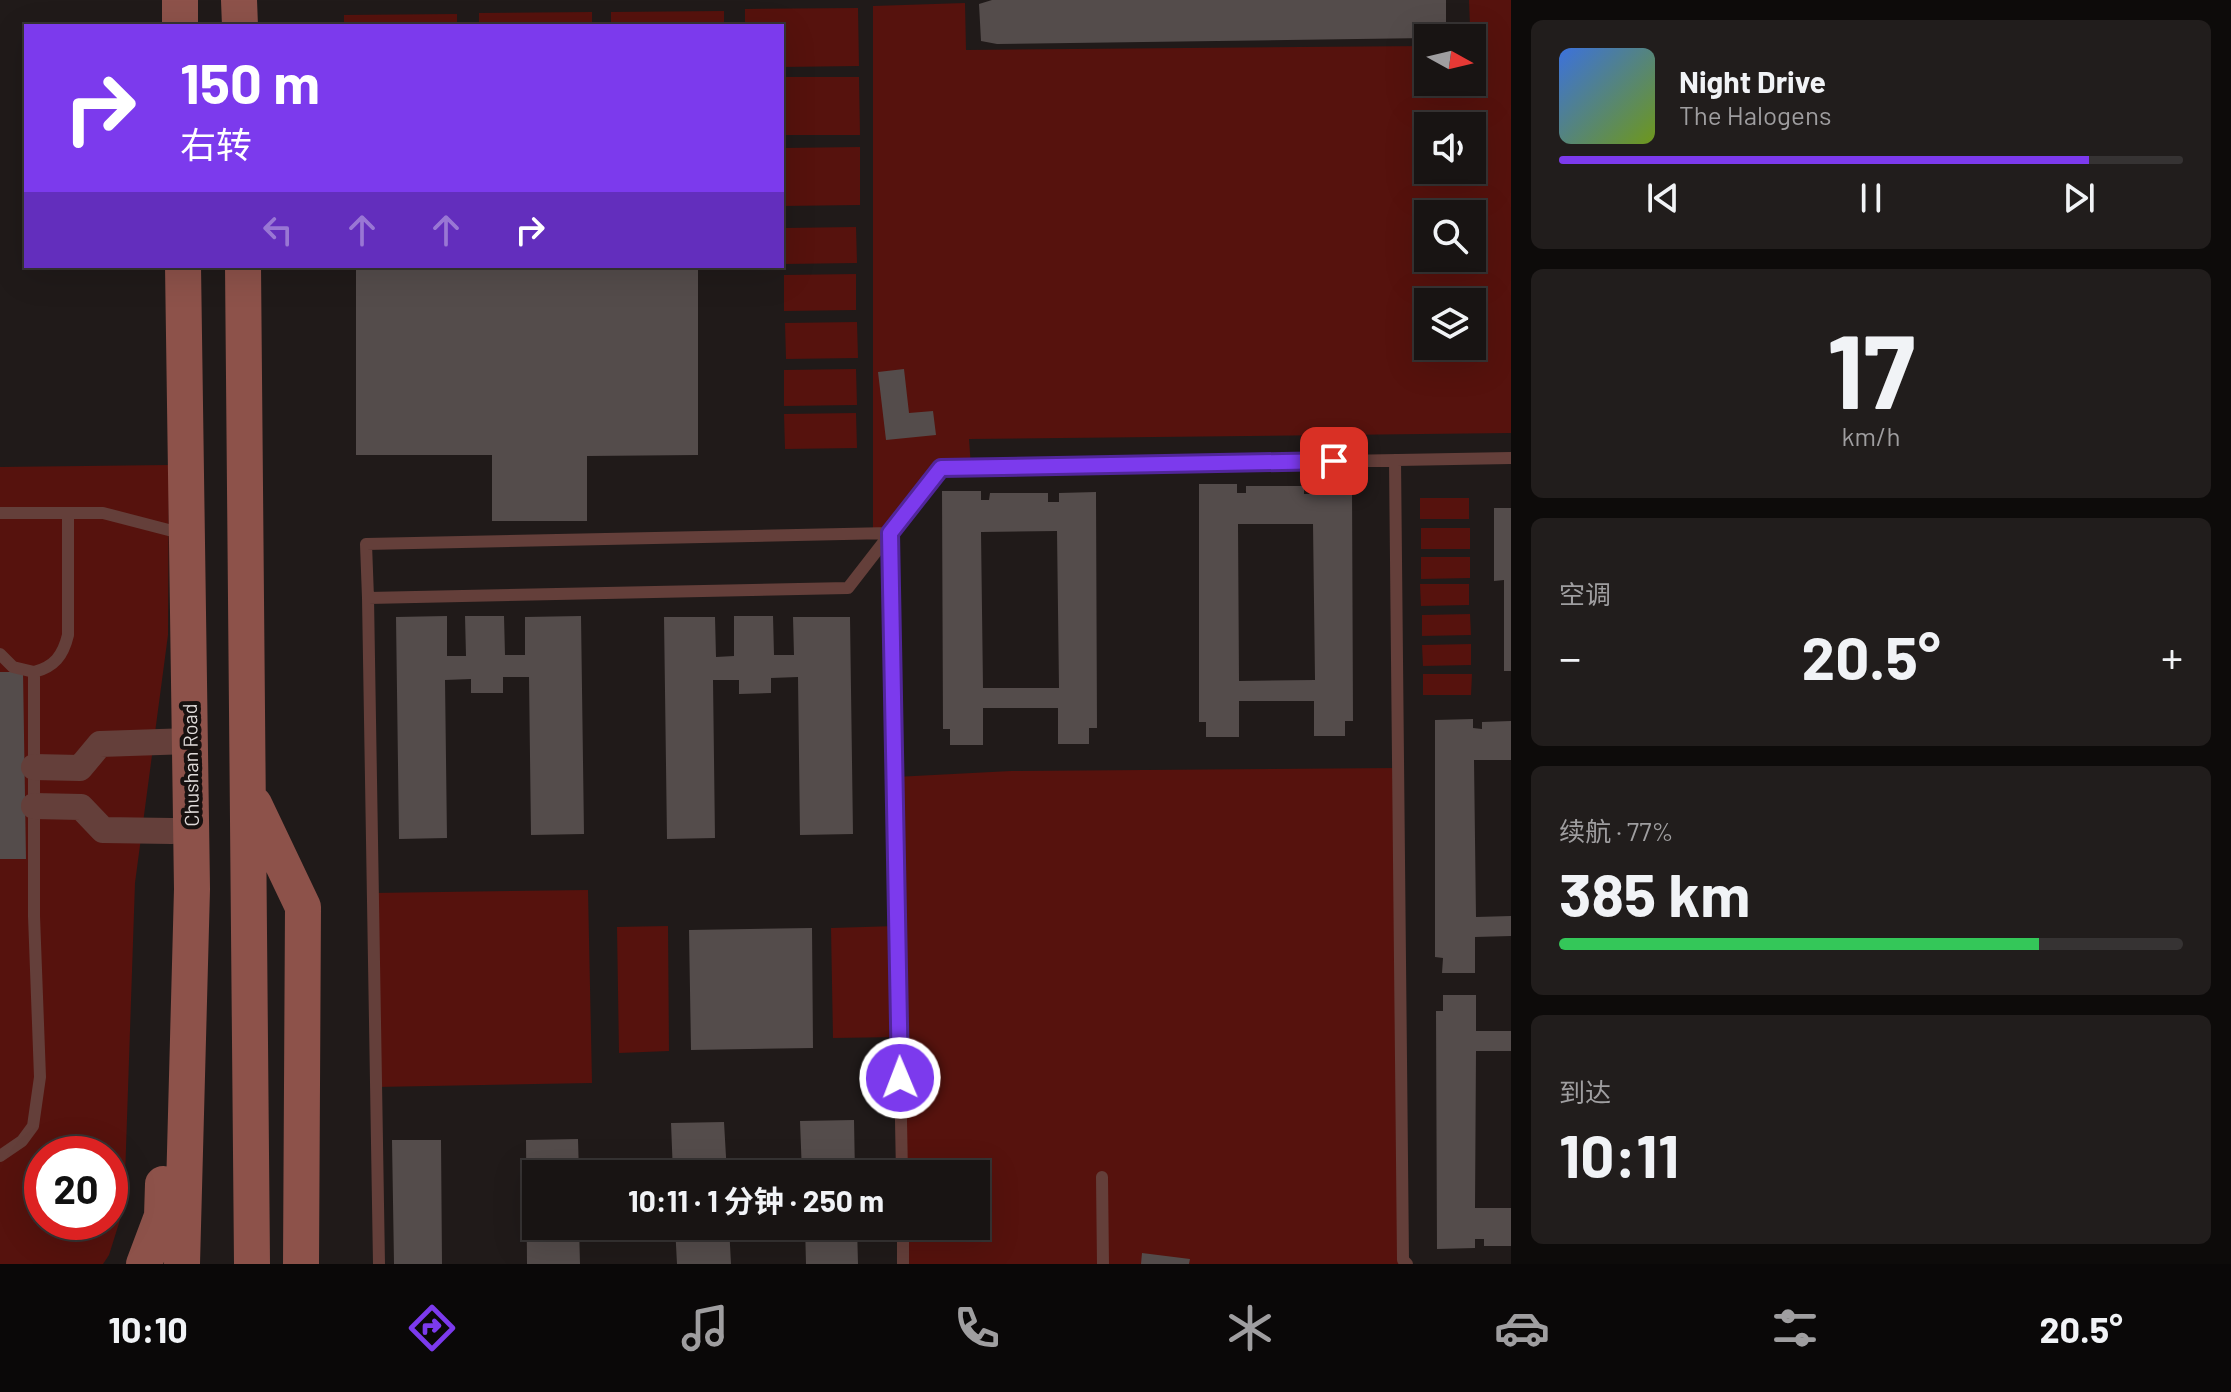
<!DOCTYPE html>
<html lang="zh">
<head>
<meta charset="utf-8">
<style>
  body { margin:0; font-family:Barlow,"Noto Sans SC",sans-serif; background:#211d1c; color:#f1f3f6; height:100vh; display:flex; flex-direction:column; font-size:30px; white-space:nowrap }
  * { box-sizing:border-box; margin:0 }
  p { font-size:26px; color:#9f9ea0 }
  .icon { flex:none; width:44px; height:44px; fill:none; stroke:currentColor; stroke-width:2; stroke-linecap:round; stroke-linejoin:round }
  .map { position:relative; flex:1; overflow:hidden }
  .sheet { display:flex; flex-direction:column; gap:20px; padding:20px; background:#0d0b0a; width:720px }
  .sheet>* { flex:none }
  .hud { position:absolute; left:24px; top:24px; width:760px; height:244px; border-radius:0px; box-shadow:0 8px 32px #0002,0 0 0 2px #363333; background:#7c3aed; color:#fff; overflow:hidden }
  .needle { width:52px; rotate:98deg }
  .fabs { position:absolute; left:1414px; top:24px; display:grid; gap:16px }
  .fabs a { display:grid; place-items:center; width:72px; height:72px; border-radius:0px; background:#181413; box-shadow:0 8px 32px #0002,0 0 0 2px #363333; font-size:40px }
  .speed { position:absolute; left:24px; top:1136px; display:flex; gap:16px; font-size:40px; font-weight:700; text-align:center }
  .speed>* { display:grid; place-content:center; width:104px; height:104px; border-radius:50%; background:#181413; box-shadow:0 8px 32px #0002,0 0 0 2px #363333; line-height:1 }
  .speed .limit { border:12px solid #d22; background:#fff; color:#111 }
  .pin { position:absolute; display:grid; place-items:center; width:68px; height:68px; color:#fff; margin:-34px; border-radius:16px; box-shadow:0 4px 12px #0006 }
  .me { position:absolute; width:88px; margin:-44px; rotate:359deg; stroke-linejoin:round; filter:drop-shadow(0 0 6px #0008) }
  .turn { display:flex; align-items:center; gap:28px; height:168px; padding:0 24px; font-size:36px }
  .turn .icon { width:104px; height:104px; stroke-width:2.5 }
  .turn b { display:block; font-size:56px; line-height:68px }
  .lanes { display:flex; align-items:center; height:76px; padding:0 24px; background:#0003; justify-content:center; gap:40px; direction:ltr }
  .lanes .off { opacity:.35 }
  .big { font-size:60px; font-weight:700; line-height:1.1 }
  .sheet .widget { flex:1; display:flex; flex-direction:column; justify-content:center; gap:12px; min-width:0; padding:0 28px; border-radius:12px; background:#211d1c }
  .sheet .dial { align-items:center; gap:0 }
  .dial b { font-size:104px; line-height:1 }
  .song { display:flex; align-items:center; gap:24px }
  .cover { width:96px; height:96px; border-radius:12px; background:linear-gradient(135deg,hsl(220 70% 55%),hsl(80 70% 35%)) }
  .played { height:8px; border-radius:4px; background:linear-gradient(90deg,#7c3aed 85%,#363333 85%) }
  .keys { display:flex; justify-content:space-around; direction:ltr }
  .heat { display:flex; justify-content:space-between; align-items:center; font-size:44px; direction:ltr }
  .charge { height:12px; border-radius:6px; background:linear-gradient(90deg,#34c759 77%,#363333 0) }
  .trip { position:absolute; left:522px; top:1160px; width:468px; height:80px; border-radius:0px; background:#181413; box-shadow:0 8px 32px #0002,0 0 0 2px #363333; font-weight:700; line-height:80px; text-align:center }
  .menu { display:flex; height:128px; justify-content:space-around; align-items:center; background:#0a0808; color:#9f9ea0 }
  .menu .icon { width:56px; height:56px }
  .menu .current { color:#7c3aed }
  .menu b { font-size:36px; color:#f1f3f6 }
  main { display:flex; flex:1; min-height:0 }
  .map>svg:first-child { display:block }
</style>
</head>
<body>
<main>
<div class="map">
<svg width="1511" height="1264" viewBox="0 0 1511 1264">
  <rect width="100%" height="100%" fill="#201a19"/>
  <path fill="#56120d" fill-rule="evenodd" d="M1469,0h42v433l-542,6 2,28 -33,4 -48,62 -17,1v-528l92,-3 1,47 462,-4v36h44zM1428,126h44v44h-44zM1428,214h44v44h-44zM1428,302h44v44h-44z
    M858,8l1,58 -77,1v-41h-37v-17z
    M724,11v15h-113v-14z
    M592,12v14h-113v-13z
    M457,14v12h-113v-11z
    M782,77h77l1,58h-78z
    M860,147v58l-78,1v-58z
    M856,227l1,36 -73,1v-36z
    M856,274v36l-72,1v-36z
    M857,322l1,36 -72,1 -1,-36z
    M856,369l1,36 -73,1v-36z
    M856,413l1,35 -72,1 -1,-35z
    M169,465l-1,170 -33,248 -11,324 -15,48 -6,9h-103v-797zM42,1154h68v68h-68z
    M1420,498h49v21h-49z
    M1421,528h49v21h-49z
    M1421,557h49v21l-49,1z
    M1420,584h49v21l-48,1z
    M1470,614l1,21 -49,1v-21z
    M1471,644v21l-48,1 -1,-21z
    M1423,674h49l-1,21h-48z
    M1398,768l9,496h-504v-38h73v-52h-74l-3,-137 -66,1 -2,-110 66,-2 -2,-149 116,-6z
    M588,890l4,193 -216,4 -3,-194z
    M668,926l1,125 -50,2 -2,-126z"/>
  <path fill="#544c4b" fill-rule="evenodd" d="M992,0h454v31l-18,7 -431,6 -16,-3 -2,-37z
    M356,266h342v189l-111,1v65h-95v-66h-136z
    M904,369l5,44 24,-2 3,24 -50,5 -8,-68z
    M1199,484h38v9h9v-7h58v8h11v-9h37l1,236h-8v15h-31v-35h-75v36h-33v-15h-7zM1238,524h75l2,156 -76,1z
    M942,491h39v9h8l1,-7h58v9h11v-9l37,-1 1,236h-8v16h-31v-36h-75v37h-33v-16h-7zM1057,531l2,157h-76l-2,-156z
    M1494,508h17v163h-7v-91l-10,1z
    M447,616v40h19l-1,-40h39l1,39h20v-38l56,-1 3,218 -53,1 -2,-158h-26v16h-32v-14l-26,1 2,158 -48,1 -3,-222z
    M734,616h39l1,39h20l-1,-38h57l3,217 -53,1 -2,-158 -27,1v15l-32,1v-14h-26l2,158 -48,1 -3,-222h51l1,40 18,-1z
    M0,672h23l3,187h-26z
    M1473,719v9l9,1v-7l29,-1v39h-37l2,157 35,-1v20l-36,1v36h-33l1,-15 -8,-1v-237z
    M812,928l1,120 -122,2 -2,-120z
    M1443,995h33v36h35v20h-35l-1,157h36v38h-27v-7h-9v9l-38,1 -1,-238h7z
    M854,1120l1,54h-53l-2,-53z
    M724,1122l3,52h-54l-2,-51z
    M578,1139l1,35h-43v52h43l1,38h-53l-1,-124z
    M392,1140h49l1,124h-48z
    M675,1226h54l2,38h-54z
    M805,1226h52l1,38h-52z
    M1142,1253l48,6 -1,5h-48z"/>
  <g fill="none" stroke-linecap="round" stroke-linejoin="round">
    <path stroke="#643f3a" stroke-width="12" d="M1395,460l8,800 4,4
      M0,513h103l81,21
      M368,598l-2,-54 524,-11 12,641
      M0,654l13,13 21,5
      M0,1156l22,-15 11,-15 7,-49 -6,-161v-244c20,-5 29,-16 34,-37v-122
      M1102,1177l1,87
      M903,1226v38
      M379,1264l-11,-666 480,-10 93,-120 570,-10"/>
    <path stroke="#643f3a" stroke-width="26" d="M34,767l46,1 20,-24 90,-3
      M34,806l47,1 22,23 69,1"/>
    <path stroke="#8d524a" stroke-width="36" d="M180,0v26
      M239,0l1,26
      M243,266l9,998
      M254,804l49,103 -2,357
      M144,1264l18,-48 1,-32
      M182,1264l10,-375 -9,-623"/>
  </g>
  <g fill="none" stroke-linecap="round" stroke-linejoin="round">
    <g stroke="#51269a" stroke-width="20">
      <path id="route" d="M900,1078l-10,-545 51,-65 393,-7"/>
    </g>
    <use href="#route" stroke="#7c3aed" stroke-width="14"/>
  </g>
  <g text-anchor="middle" stroke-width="8" stroke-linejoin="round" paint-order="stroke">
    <g font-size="20" fill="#dfdad9" stroke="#171110">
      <text transform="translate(191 765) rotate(-91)" y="7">Chushan Road</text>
    </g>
  </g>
</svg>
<div class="fabs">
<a><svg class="needle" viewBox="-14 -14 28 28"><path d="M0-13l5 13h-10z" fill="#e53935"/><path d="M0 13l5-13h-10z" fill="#9f9ea0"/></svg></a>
<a><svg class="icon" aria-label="sound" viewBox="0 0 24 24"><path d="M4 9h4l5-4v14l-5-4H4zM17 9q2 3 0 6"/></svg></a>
<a><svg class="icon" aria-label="search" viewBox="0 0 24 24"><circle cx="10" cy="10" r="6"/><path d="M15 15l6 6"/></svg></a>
<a><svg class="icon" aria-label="layers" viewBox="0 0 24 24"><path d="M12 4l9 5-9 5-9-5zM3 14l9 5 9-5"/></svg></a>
</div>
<div class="speed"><div class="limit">20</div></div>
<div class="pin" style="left:1334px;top:461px;background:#d93025"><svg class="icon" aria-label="arrive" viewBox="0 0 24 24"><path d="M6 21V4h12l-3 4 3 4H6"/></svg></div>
<svg class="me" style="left:900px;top:1078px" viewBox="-20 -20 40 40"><circle r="17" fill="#7c3aed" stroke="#fff" stroke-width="3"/><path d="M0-11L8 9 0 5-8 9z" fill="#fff"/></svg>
<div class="trip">10:11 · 1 分钟 · 250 m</div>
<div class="hud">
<div class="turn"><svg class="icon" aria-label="right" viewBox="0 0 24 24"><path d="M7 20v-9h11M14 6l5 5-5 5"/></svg><div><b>150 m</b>右转</div></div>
<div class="lanes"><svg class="icon off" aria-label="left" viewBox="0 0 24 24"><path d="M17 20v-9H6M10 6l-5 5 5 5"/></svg><svg class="icon off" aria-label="ahead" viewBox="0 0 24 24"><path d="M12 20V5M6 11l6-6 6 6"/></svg><svg class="icon off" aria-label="ahead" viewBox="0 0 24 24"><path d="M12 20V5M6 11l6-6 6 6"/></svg><svg class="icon" aria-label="right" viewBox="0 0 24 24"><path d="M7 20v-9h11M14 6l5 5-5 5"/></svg></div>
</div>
</div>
<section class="sheet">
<div class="widget">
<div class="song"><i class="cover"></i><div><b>Night Drive</b><p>The Halogens</p></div></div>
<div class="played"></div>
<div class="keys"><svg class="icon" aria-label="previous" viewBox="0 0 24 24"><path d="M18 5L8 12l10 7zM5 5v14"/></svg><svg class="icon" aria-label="pause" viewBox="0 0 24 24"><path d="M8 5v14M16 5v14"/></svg><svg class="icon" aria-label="next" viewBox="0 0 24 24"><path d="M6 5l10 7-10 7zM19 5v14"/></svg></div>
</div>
<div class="widget dial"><b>17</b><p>km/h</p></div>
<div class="widget"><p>空调</p>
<div class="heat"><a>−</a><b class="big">20.5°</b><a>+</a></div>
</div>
<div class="widget"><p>续航 · 77%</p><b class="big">385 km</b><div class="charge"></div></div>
<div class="widget"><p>到达</p><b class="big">10:11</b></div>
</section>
</main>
<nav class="menu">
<b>10:10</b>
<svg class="icon current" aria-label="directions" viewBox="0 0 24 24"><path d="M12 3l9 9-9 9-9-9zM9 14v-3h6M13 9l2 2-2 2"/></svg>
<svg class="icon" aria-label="music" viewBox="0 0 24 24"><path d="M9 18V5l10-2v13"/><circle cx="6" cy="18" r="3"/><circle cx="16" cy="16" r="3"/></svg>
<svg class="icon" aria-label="phone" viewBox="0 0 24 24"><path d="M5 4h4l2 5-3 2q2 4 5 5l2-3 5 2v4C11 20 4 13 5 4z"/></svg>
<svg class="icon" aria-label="climate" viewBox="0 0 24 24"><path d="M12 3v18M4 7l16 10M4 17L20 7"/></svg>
<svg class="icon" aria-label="car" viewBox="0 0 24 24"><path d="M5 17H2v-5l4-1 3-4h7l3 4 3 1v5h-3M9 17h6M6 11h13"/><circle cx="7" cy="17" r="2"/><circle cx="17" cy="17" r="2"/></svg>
<svg class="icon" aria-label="filters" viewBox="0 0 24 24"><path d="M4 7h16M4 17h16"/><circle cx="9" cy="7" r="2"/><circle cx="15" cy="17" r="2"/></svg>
<b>20.5°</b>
</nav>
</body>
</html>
